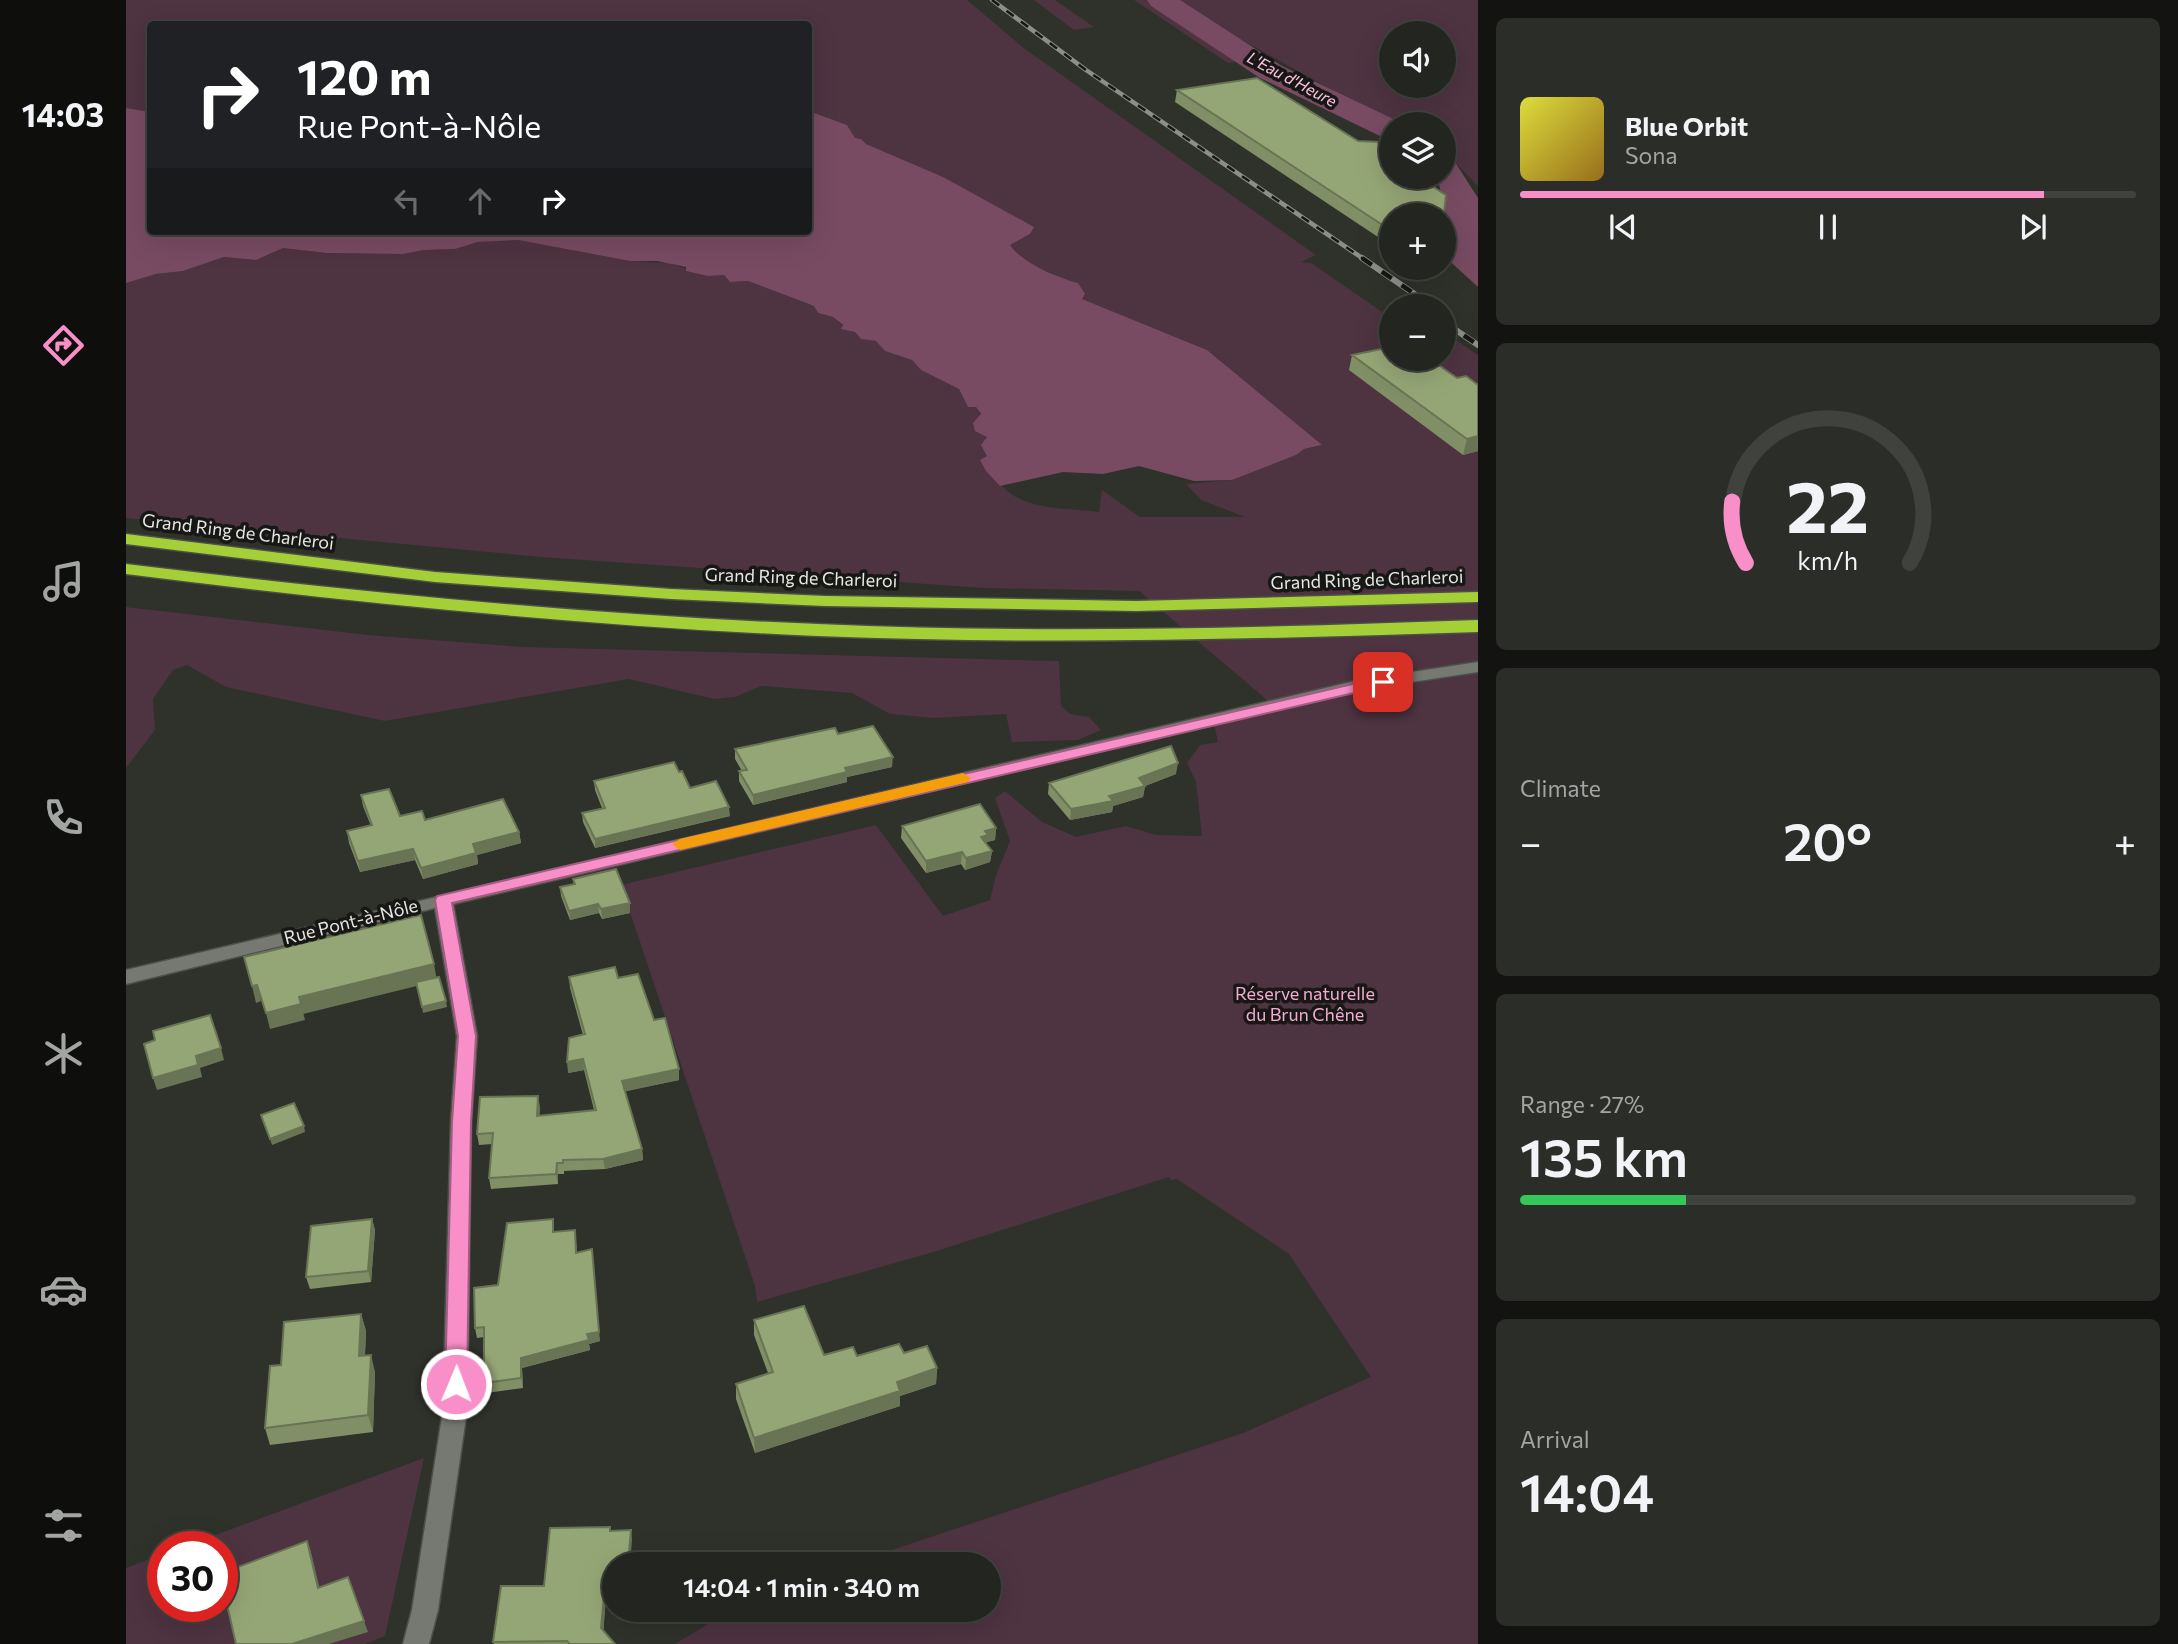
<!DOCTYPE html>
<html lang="en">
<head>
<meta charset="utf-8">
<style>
  body { margin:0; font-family:Commissioner,sans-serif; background:#2b2d29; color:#f1f3f6; height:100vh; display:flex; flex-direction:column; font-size:26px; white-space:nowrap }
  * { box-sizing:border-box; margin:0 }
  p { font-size:23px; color:#a3a5a5 }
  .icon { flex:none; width:38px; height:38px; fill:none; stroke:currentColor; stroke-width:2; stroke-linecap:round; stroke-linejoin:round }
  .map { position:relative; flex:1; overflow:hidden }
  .drawer { display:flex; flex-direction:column; gap:18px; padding:18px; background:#131412; width:700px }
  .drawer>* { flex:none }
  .guide { position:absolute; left:21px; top:21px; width:665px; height:214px; border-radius:7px; box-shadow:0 7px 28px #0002,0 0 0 2px #40423e; background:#202124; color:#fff; overflow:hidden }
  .buttons { position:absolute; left:1253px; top:21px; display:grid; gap:14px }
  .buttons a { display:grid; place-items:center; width:77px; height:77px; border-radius:50%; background:#232520; box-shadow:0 7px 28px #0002,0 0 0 2px #40423e; font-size:35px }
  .speed { position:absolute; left:21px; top:1531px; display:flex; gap:14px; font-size:35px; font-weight:700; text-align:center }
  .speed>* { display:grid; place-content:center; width:91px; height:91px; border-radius:50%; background:#232520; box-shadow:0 7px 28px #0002,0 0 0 2px #40423e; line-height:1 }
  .speed .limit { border:10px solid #d22; background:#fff; color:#111 }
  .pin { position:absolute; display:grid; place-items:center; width:60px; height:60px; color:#fff; margin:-30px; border-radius:14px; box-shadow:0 4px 10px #0006 }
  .me { position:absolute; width:77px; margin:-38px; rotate:1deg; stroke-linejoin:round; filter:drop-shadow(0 0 5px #0008) }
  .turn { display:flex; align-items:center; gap:24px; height:147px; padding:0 35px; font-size:32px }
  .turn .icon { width:91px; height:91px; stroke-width:2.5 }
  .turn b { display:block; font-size:49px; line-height:60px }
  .lanes { display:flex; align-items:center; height:66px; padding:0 35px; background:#0003; justify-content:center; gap:35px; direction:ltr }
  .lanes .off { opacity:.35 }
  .big { font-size:52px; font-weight:600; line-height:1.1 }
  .drawer .tile { flex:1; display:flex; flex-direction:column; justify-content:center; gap:10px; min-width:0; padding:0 24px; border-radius:10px; background:#2b2d29 }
  .drawer .dial { align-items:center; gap:0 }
  .dial svg { height:182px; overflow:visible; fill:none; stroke:#40423e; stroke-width:7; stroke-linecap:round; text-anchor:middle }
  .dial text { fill:#f1f3f6; stroke:none }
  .song { display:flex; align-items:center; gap:21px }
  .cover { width:84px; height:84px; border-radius:10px; background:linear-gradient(135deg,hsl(60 70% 55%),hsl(40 70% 35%)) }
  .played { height:7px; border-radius:4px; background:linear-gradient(90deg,#f98fc9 85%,#40423e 85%) }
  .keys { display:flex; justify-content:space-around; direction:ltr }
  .heat { display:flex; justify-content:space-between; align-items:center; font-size:38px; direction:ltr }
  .charge { height:10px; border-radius:5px; background:linear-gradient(90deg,#34c759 27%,#40423e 0) }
  .trip { position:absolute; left:476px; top:1552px; width:399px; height:70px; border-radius:35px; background:#232520; box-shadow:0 7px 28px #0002,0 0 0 2px #40423e; font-weight:600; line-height:70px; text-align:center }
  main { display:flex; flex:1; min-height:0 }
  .tab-bar { display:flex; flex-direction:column; width:126px; justify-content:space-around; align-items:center; background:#0e0f0d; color:#a3a5a5 }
  .tab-bar .icon { width:49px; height:49px }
  .tab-bar .on { color:#f98fc9 }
  .tab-bar b { font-size:32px; color:#f1f3f6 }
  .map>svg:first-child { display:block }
</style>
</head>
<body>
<main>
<nav class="tab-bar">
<b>14:03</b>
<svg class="icon on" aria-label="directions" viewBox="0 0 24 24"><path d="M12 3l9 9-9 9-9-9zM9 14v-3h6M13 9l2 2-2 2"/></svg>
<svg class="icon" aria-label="music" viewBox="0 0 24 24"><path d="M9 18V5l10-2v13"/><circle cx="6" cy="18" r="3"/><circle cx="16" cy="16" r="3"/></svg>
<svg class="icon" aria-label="phone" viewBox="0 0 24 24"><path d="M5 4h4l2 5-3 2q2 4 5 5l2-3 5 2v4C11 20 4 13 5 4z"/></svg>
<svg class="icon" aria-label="climate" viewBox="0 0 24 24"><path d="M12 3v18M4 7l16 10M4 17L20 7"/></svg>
<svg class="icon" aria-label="car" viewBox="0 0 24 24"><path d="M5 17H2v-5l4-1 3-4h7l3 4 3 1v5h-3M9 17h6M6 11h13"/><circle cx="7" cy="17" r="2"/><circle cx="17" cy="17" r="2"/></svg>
<svg class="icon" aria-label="filters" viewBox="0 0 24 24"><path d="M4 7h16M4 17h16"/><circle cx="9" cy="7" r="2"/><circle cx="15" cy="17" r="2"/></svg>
</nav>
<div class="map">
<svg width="1352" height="1644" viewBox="0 0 1352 1644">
  <rect width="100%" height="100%" fill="#2f312b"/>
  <path fill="#4e3341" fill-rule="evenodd" d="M0,0h841l58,49 291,206 -15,7 10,1 80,55v41h53v-27l34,23v1289h-803l56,-34h258v-46h-139l393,-131 128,-56 -82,-123 -112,-75 -6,1 -2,-3 -239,76 -173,49 -2,-16 -134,-401 255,-60 67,91 47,-16 6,-25 14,-34 -15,-43 10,-7 37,31 34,15 50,-11 30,9 46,1 -6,-54 -9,-19 13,-18 18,-3 -5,-22 60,-15 -134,-114 -155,-3 -443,-31 -415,-39v-235l30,-9 27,-3 41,-14 32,3 27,-12 43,5 77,1 21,-4 31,-1 23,-7 40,-2 112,21 39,2 39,13 16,-1 6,7 18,-1 66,25 4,7 15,4 10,9 -1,3 13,3 6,7 16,2 8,10 27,9 9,10 38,19 9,18h8c11,15 10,29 11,46 0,7 5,14 7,20 17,39 69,34 105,39l3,-22 38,27h105l-44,-17 -15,-16 46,-4 64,-25 8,-6 17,-3 -114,-96 -126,-51 -3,-16c-23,-6 -53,-19 -68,-38l20,-11 3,-7 -167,-83 -5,-5 -6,-1 -8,-13 -38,-14 -1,-87h-658v88l-24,-4z
    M908,0h21l39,27 -20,3z
    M1008,0h17l93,60 -16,3z
    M1044,0h308v186l-34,-35v-27h-51zM1265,33h53v53h-53z
    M0,607l242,28 154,12 537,14 2,45 9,8 19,3 12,13 -23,10 -66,2 -6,-28 -72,4 -44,-4 -38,-21 -91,-7 -26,11 -21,2 -85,-20 -244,42 -159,-34 -39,-22 -14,5 -20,29 2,31 -29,38z
    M298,1458l-39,178 -20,8h-239v-76l37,-14v52h59v-59h-39z"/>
  <path fill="#784b63" d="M1196,92l69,35v7l-58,-25 -23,-14z
    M0,108l24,4v119h658l1,-120 38,14 8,13 6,1 5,5 77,33 91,50 -4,7 -20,11c14,19 46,32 68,38l7,11 -3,5 125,51 115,95 -18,4 -8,6 -64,25 -38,1 -55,-15 -36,8 -40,-2 -63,14 -14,-15 -6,-11 7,-4 -6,-11 6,-8 -12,-6 -2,-8 8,-9 -5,-7h-8l-9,-18 -38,-19 -9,-10 -27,-9 -9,-10 -15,-2 -6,-7 -14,-3 2,-4 -10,-8 -15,-4 -4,-7 -66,-25 -18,1 -6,-7 -16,1 -22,-5v-4l-29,-6h-27l-112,-21 -40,2 -23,7 -31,1 -21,4 -77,-1 -43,-5 -27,12 -32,-3 -41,14 -27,3 -30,9z
    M1318,152l11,10 23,36v89l-34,-31v-41h-3l2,-15 -6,-23h7z"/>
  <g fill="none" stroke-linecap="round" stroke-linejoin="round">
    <path fill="#784b63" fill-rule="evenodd" d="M1021,0h33l102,66 122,58h-13v15l-11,-3 -120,-58 -109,-72z"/>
    <g stroke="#4d4f49" stroke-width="3">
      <path id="street" d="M1352,662v10l-119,18 -906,214 24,132 -6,86 -4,288 -29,200 -9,34h-26l9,-34 31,-200 8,-288 6,-86 -22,-128 -309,76v-14l1233,-290z"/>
    </g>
    <g stroke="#4d4f49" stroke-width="3">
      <path id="highway" d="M0,534l309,38 236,17 154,7 311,5 342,-9v10l-342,9 -311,-5 -154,-7 -236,-17 -309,-38z
        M0,564c230,28 460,51 692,60 220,10 440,4 660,-4v12c-220,7 -440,13 -660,4 -232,-10 -462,-33 -692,-62z"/>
    </g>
    <use href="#street" fill="#767972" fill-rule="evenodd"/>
    <use href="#highway" fill="#a5cf37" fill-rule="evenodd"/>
    <g stroke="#8d8e89" stroke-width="4.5">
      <path id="rail-far1" d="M866,0l94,70 279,190"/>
    </g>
    <g stroke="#8d8e89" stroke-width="6">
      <path id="rail" d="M1236,258l70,48
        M1318,322l34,23"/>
    </g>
    <use href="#rail-far1" stroke="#171816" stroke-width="2.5" stroke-dasharray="9" stroke-linecap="butt"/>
    <use href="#rail" stroke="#171816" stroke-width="4.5" stroke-dasharray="12" stroke-linecap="butt"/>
  </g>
  <path fill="#808f65" d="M1051,90l244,89 25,16 -2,20h-53v19l-13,3 -203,-135z
    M1226,355l105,23 21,7v66l-15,4 -114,-85z
    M712,734l54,33 -45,10v5l-94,23 -14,-24v-10h3l-7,-12v-10z
    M553,772l11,16 40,28 -135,32 -12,-26 -1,-9 20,-5 -7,-18 -1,-9z
    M1050,774l-31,12 -2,11 -30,9 -1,6 -42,8 -22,-26 1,-11z
    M235,795l39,21 25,4 94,12 2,11 -44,12 1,9 -55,15 -8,-19 -55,12 -11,-29 -2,-12 24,-5 -8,-20z
    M776,826l94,2 -1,12 -8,2v2l5,7 -2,11 -25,8 -4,-6 -35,9 -25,-35z
    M447,879l57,24v10l-28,6 -3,-6 -29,7 -9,-24 -1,-9 14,-3z
    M443,977l49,1 36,42 25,60 -54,11 17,58 1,11 -38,9 -41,2v3h-6v10l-67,5 -2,-11 3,-34 -13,1 -2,-11 63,-27 -1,9 55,-6 -10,-40 -16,3 15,-38 -13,-47z
    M246,1219l3,11 -4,52 -61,7 -4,-12z
    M427,1219l1,13 22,8 1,13 23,88 -11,3 1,6 -68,18 1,20 -37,5 -2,-10v-46l-7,1 -2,-10 23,-43z
    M235,1314l5,17 -1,25 10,16 -2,60 -103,13 -5,-17 16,-63z
    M628,1320l70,35 33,1 47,-3 33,15 -1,16 -36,12v10l-145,47 -19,-54v-15l32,-11 -14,-38z
    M484,1531l22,9 -18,24v33h-8l-3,34 12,13h-121l-1,-2 51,-56z"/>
  <path fill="#687453" d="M1265,222v12l-13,3 3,-13z
    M1352,436v15l-15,4 4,-16z
    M767,757l-1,10 -45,10v5l-94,23v-10l92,-27z
    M1052,763l-2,11 -31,12 -2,11 -30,9 -1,6 -42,8 1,-11 38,-13 30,-18z
    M603,807l1,9 -135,32v-9z
    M870,828l-1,12 -8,2v5l-6,-10 4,-6z
    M393,832l2,11 -44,12 1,9 -55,15 -2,-11 52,-24z
    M287,849l2,11 -55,12 -2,-11z
    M866,851l-2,11 -25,8 1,-12z
    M836,852l-1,12 -35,9v-12z
    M504,903v10l-28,6 -1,-10z
    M472,904l1,9 -29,7 -1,-9z
    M308,964l3,17 -134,33 -4,-17z
    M131,985l4,16 -5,2 -4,-17z
    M320,1001l1,6 -24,6 -1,-6z
    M175,1004l4,16 -35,9 -4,-16z
    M95,1048l3,12 -24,8 2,9 -45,13 -4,-12 43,-22z
    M457,1059l1,11 -16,3 -1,-11z
    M553,1069v11l-56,12 -1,-11z
    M412,1096l2,11 -1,20 -2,-11z
    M178,1126l1,6 -33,13 -2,-6z
    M516,1149l1,11 -38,9 -2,-10z
    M431,1163l1,11v10l-2,-10z
    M246,1219l3,11 -4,52 -3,-11z
    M466,1249l8,92 -11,3 1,6 -68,18 1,20 -2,-10v-20z
    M235,1314l5,17 -2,42 -5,-17z
    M245,1355l4,17 -2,60 -5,-17z
    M811,1368l-1,16 -36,12v10l-145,47 -1,-15 143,-56z
    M505,1530l1,10 -2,24h-2z
    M181,1541l4,11 11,47 -4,-11z
    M479,1587l1,10 -3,41 -2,-10z
    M238,1621l4,11 -39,12h-37z"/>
  <path fill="#95a676" stroke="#687453" stroke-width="2" d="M1131,78l101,63 21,1 12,7v28h30v2l25,16 -2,18 -15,2h-38v7l-10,2 -204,-134z
    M1265,347v12h39l27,19 9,-2 12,9v51l-11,3 -115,-84z
    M747,726l20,31 -48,11 2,4 -94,23 -14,-24 8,-1 -12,-21 100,-21 3,6z
    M1045,746l7,17 -39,15 6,8 -36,10 4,5 -42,8 -22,-26z
    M548,762l5,10 3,-1 8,17 26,-7 13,26 -134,32 -13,-26 23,-5 -11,-27z
    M263,789l11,27 22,-5 3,9 78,-21 16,33 -46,12 3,9 -55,15 -8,-19 -55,12 -11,-30 25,-6 -11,-30z
    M854,804l16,24 -11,3 3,4 -7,2 11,14 -26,7 -4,-6 -36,9 -24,-35z
    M490,869l14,34 -29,6 -3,-5 -29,7 -9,-24 15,-3 -2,-5z
    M295,915l13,49 -135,33 2,7 -35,9 -9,-28 -5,1 -8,-29z
    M489,967l3,11 20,-4 16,46 11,-2 14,51 -57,12 20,68 -39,10 -40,1v3h-6l-1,11 -67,4 4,-45 -16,1 3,-37 58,-1 -1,20 59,-6 -13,-51 -16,3 2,-24 16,-4 -16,-57z
    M313,977l7,24 -24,6 -6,-25z
    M84,1015l11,33 -25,8 2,9 -45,13 -9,-34 11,-4 -2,-9z
    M168,1103l10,23 -34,13 -9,-24z
    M246,1219l-4,52 -62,6 5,-51z
    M427,1219v13l22,-2 1,23 16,-4 7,83 -12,2 2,6 -68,18v20l-37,5v-56l-9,1 -1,-40 24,-3 9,-62z
    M678,1306l20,49 29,-8 4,9 42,-12 5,9 23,-7 10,22 -40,14 3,9 -146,47 -18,-54 37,-12 -19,-52z
    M235,1314l-2,42 12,-1 -3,60 -103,13 5,-62 11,-1 3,-43z
    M484,1527v4l21,-1 -3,34h-14v23h-9l-4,41 14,16h-45l-3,-3 -74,1 8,-56h43l6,-58z
    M181,1541l11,47 30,-11 16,44 -72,23h-56l-14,-61v-10z"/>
  <path fill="#f98fc9" stroke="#a25d83" stroke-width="2" d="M1257,677l5,2 2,3 -2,3 -936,218 24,133 -5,86 -4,262 -4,6 -7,3 -8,-3 -3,-6 7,-262 6,-86 -23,-136 2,-4z"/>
  <path fill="#f59e0b" d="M837,773l8,5 -3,4 -288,68 -8,-6 8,-5z"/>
  <g text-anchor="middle" stroke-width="7" stroke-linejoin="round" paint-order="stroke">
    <g font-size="16" font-style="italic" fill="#fec1e0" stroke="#171816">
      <text transform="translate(1166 79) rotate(28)" y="6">L'Eau d'Heure</text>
    </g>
    <g font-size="18" fill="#e6e7e3" stroke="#171816">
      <text transform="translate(112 532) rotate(7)" y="6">Grand Ring de Charleroi</text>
      <text transform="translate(675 578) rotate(2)" y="6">Grand Ring de Charleroi</text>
      <text transform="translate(1241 580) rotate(-2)" y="6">Grand Ring de Charleroi</text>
      <text transform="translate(225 922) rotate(-14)" y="6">Rue Pont-à-Nôle</text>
    </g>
    <g font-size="18" fill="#f5abd1" stroke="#171816">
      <text x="1179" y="1000">Réserve naturelle<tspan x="1179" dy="21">du Brun Chêne</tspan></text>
    </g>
  </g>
</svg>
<div class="buttons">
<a><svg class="icon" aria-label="sound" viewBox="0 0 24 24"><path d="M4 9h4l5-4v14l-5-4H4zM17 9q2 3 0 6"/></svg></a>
<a><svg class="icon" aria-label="layers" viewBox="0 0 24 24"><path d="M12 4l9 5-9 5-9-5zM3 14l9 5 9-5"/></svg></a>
<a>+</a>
<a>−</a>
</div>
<div class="speed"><div class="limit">30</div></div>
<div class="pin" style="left:1257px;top:682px;background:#d93025"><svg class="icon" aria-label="arrive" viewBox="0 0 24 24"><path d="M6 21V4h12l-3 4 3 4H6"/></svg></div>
<svg class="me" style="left:330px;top:1384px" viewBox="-20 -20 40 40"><circle r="17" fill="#f98fc9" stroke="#fff" stroke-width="3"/><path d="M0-11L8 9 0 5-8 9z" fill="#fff"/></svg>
<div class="trip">14:04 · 1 min · 340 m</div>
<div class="guide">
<div class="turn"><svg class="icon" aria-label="right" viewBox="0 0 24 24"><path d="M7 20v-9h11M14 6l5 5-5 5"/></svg><div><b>120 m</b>Rue Pont-à-Nôle</div></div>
<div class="lanes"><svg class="icon off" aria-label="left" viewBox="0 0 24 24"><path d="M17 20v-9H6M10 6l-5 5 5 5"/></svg><svg class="icon off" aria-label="ahead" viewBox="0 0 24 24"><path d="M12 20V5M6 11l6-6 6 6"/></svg><svg class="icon" aria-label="right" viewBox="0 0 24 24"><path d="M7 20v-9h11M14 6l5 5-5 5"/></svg></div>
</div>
</div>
<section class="drawer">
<div class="tile">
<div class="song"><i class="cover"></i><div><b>Blue Orbit</b><p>Sona</p></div></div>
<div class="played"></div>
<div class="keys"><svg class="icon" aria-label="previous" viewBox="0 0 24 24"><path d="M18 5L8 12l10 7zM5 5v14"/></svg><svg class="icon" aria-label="pause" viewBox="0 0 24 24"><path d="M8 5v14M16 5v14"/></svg><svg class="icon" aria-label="next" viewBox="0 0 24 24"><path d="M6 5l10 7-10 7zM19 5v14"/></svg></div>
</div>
<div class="tile dial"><svg viewBox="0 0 100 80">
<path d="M14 69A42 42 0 1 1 86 69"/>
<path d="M14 69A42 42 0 0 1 8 42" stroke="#f98fc9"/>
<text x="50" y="56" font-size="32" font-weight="700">22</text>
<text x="50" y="72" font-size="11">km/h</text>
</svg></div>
<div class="tile"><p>Climate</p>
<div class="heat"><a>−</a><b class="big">20°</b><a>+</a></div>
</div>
<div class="tile"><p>Range · 27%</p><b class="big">135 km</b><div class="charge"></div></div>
<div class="tile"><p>Arrival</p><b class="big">14:04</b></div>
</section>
</main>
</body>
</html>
